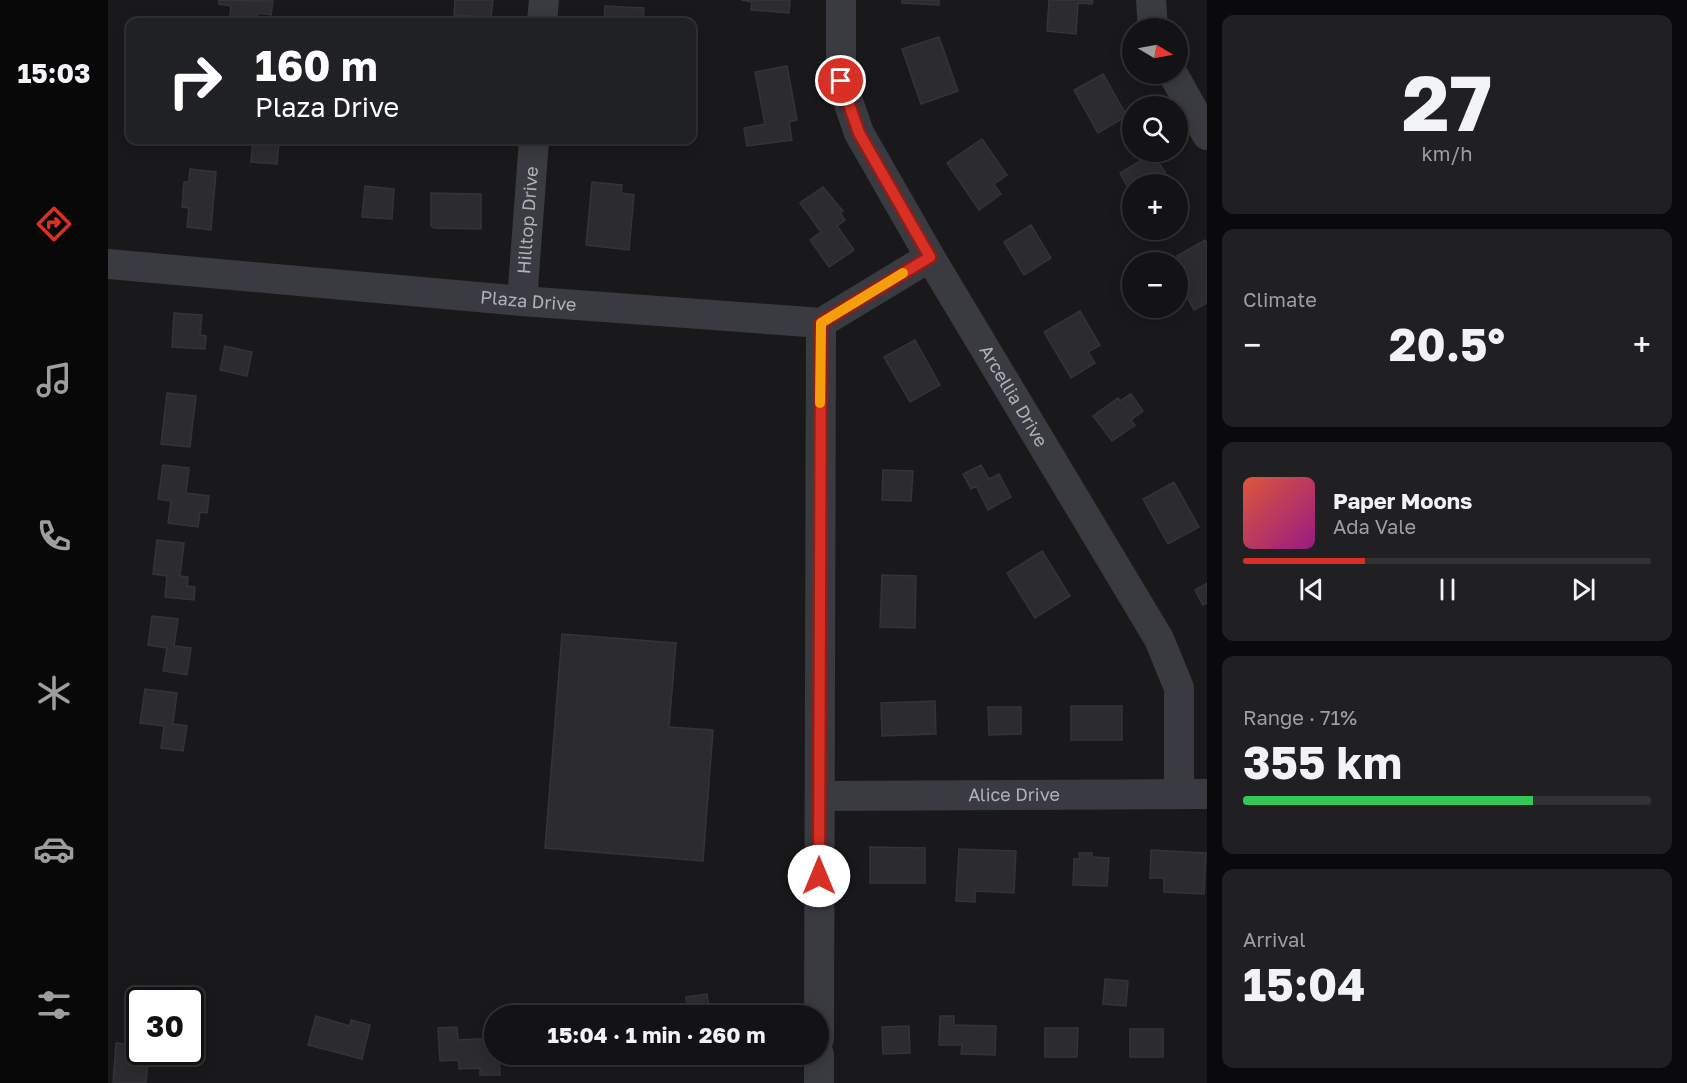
<!DOCTYPE html>
<html lang="en">
<head>
<meta charset="utf-8">
<style>
  body { margin:0; font-family:"Golos Text",sans-serif; background:#202022; color:#f1f3f6; height:100vh; display:flex; flex-direction:column; font-size:22px; white-space:nowrap }
  * { box-sizing:border-box; margin:0 }
  p { font-size:20px; color:#9d9ea0 }
  .icon { flex:none; width:33px; height:33px; fill:none; stroke:currentColor; stroke-width:2; stroke-linecap:round; stroke-linejoin:round }
  .map { position:relative; flex:1; overflow:hidden }
  .panel { display:flex; flex-direction:column; gap:15px; padding:15px; background:#0a0a0c; width:480px }
  .panel>* { flex:none }
  .banner { position:absolute; left:18px; top:18px; width:570px; height:126px; border-radius:12px; box-shadow:0 3px 15px #0003,0 0 0 2px #323234; background:#202124; color:#fff; overflow:hidden }
  .needle { width:39px; rotate:100deg }
  .tools { position:absolute; left:1014px; top:18px; display:grid; gap:12px }
  .tools a { display:grid; place-items:center; width:66px; height:66px; border-radius:50%; background:#131315; box-shadow:0 3px 15px #0003,0 0 0 2px #323234; font-size:30px }
  .speed { position:absolute; left:18px; top:987px; display:flex; gap:12px; font-size:30px; font-weight:700; text-align:center }
  .speed>* { display:grid; place-content:center; width:78px; height:78px; border-radius:50%; background:#131315; box-shadow:0 3px 15px #0003,0 0 0 2px #323234; line-height:1 }
  .speed .limit { border:3px solid #111; border-radius:9px; background:#fff; color:#111 }
  .pin { position:absolute; display:grid; place-items:center; width:51px; height:51px; color:#fff; margin:-26px; border:3px solid #fff; border-radius:50%; box-shadow:0 2px 6px #0007 }
  .me { position:absolute; width:66px; margin:-33px; rotate:0deg; stroke-linejoin:round; filter:drop-shadow(0 0 4px #0008) }
  .turn { display:flex; align-items:center; gap:21px; height:126px; padding:0 30px; font-size:27px }
  .turn .icon { width:78px; height:78px; stroke-width:2.5 }
  .turn b { display:block; font-size:42px; line-height:51px }
  .big { font-size:45px; font-weight:700; line-height:1.1 }
  .panel .tile { flex:1; display:flex; flex-direction:column; justify-content:center; gap:9px; min-width:0; padding:0 21px; border-radius:12px; background:#202022 }
  .panel .dial { align-items:center; gap:0 }
  .dial b { font-size:78px; line-height:1 }
  .song { display:flex; align-items:center; gap:18px }
  .cover { width:72px; height:72px; border-radius:9px; background:linear-gradient(135deg,hsl(10 70% 55%),hsl(310 70% 35%)) }
  .played { height:6px; border-radius:3px; background:linear-gradient(90deg,#d93025 30%,#323234 30%) }
  .keys { display:flex; justify-content:space-around; direction:ltr }
  .heat { display:flex; justify-content:space-between; align-items:center; font-size:33px; direction:ltr }
  .charge { height:9px; border-radius:4px; background:linear-gradient(90deg,#34c759 71%,#323234 0) }
  .trip { position:absolute; left:376px; top:1005px; width:345px; height:60px; border-radius:30px; background:#131315; box-shadow:0 3px 15px #0003,0 0 0 2px #323234; font-weight:700; line-height:60px; text-align:center }
  main { display:flex; flex:1; min-height:0 }
  .tabs { display:flex; flex-direction:column; width:108px; justify-content:space-around; align-items:center; background:#080808; color:#9d9ea0 }
  .tabs .icon { width:42px; height:42px }
  .tabs .active { color:#d93025 }
  .tabs b { font-size:27px; color:#f1f3f6 }
  .map>svg:first-child { display:block }
</style>
</head>
<body>
<main>
<nav class="tabs">
<b>15:03</b>
<svg class="icon active" aria-label="directions" viewBox="0 0 24 24"><path d="M12 3l9 9-9 9-9-9zM9 14v-3h6M13 9l2 2-2 2"/></svg>
<svg class="icon" aria-label="music" viewBox="0 0 24 24"><path d="M9 18V5l10-2v13"/><circle cx="6" cy="18" r="3"/><circle cx="16" cy="16" r="3"/></svg>
<svg class="icon" aria-label="phone" viewBox="0 0 24 24"><path d="M5 4h4l2 5-3 2q2 4 5 5l2-3 5 2v4C11 20 4 13 5 4z"/></svg>
<svg class="icon" aria-label="climate" viewBox="0 0 24 24"><path d="M12 3v18M4 7l16 10M4 17L20 7"/></svg>
<svg class="icon" aria-label="car" viewBox="0 0 24 24"><path d="M5 17H2v-5l4-1 3-4h7l3 4 3 1v5h-3M9 17h6M6 11h13"/><circle cx="7" cy="17" r="2"/><circle cx="17" cy="17" r="2"/></svg>
<svg class="icon" aria-label="filters" viewBox="0 0 24 24"><path d="M4 7h16M4 17h16"/><circle cx="9" cy="7" r="2"/><circle cx="15" cy="17" r="2"/></svg>
</nav>
<div class="map">
<svg width="1099" height="1083" viewBox="0 0 1099 1083">
  <rect width="100%" height="100%" fill="#19191c"/>
  <path fill="#2c2c30" stroke="#343338" stroke-width="1.5" d="M111,0l54,1 -2,14 -13,-2 -1,9h-28l2,-16 -12,-2z
    M347,0h38l-2,17 -37,-2z
    M633,0h49l-1,13 -38,-3 1,-8z
    M794,0h37v5l-37,-2z
    M941,0h44l-1,4 -14,-1 -2,31 -29,-3z
    M497,6l39,2 -1,14h-39z
    M831,37l19,54 -37,13 -19,-55z
    M679,66l10,54 -8,2 3,18 -45,6 -3,-18 21,-4 -10,-52z
    M995,74l24,42 -29,17 -24,-43z
    M874,139l25,36 -13,9 7,10 -22,16 -32,-47z
    M145,140l26,3 -2,21 -26,-2z
    M1045,153l19,31h-40v11l-12,-22z
    M82,169l26,3 -5,58 -24,-3 2,-19 -7,-1 2,-25h5z
    M484,182l30,3 -1,8 13,2 -5,55 -43,-5z
    M257,186l29,3 -2,30 -30,-2z
    M715,187l20,24 -3,2 5,7 -8,6 17,24 -25,17 -19,-27 11,-8 -21,-29z
    M323,193l50,1v35l-47,-1 -3,-2z
    M923,225l20,33 -27,17 -20,-33z
    M1097,240l2,4v59l-13,7 -15,-27 10,-5 -12,-22z
    M972,311l20,34 -12,7 7,11 -24,15 -27,-46z
    M66,313l28,2 -2,20 6,1 -1,13 -33,-2z
    M807,340l25,45 -30,17 -26,-45z
    M117,346l27,6 -5,24 -27,-6z
    M59,393l29,3 -6,51 -29,-3z
    M1023,394l12,17 -12,9 4,5 -23,16 -19,-25 25,-18 2,3z
    M55,465l26,3 -3,25 23,3 -2,17 -7,-1 -2,15 -30,-4 3,-22 -13,-2z
    M873,465l8,14 10,-5 12,23 -23,13 -12,-24 -5,3 -8,-15z
    M775,470l30,1 -2,30 -29,-1z
    M1066,482l25,45 -31,17 -25,-45z
    M49,540l27,3 -4,33 8,1 -1,9 8,1 -1,13 -29,-3 2,-21 -14,-2z
    M934,551l28,45 -35,22 -28,-45z
    M774,575l34,1 -1,52 -35,-1z
    M1099,583v20l-4,2 -8,-15z
    M44,616l26,3 -4,27 17,2 -4,27 -24,-4 4,-23 -19,-3z
    M454,634l114,9 -7,84 44,3 -10,131 -158,-13z
    M37,689l32,4 -4,31 14,2 -4,25 -22,-3 3,-22 -24,-3z
    M827,701l1,33 -54,2 -1,-33z
    M963,706h51v34h-51z
    M880,707h33v27l-32,1z
    M762,847l55,1v35h-55z
    M851,849l57,2 -2,42 -39,-2v11l-19,-1z
    M1043,850l55,3 -2,41 -40,-2v-14h-14z
    M971,853h13v4l17,1 -2,28 -34,-1 1,-26h6z
    M997,979l23,2 -2,25 -23,-2z
    M599,994l3,22h-22l-2,-19z
    M208,1016l34,10 1,-6 19,5 -8,34 -54,-14z
    M832,1016h14v9l42,1 -1,29 -34,-1 1,-9h-23z
    M801,1026l1,27 -27,1 -1,-27z
    M349,1027l1,13 37,-2v16h4l1,21h-20v-7l-21,1v-7l-3,-2 -16,1 -2,-33z
    M937,1028h33l-1,29h-32z
    M1022,1029h33v28h-33z
    M8,1043l24,2v7h9l-3,31h-33z"/>
  <g fill="none" stroke-linecap="round" stroke-linejoin="round">
    <g stroke="#3a3b41" stroke-width="30">
      <path id="s1" d="M733,0v81l18,52 71,124 229,382 20,49v106"/>
      <path d="M1043,0l2,28"/>
      <path d="M434,22l2,-22"/>
      <path d="M1065,74l34,61"/>
      <path id="s2" d="M0,264l414,37 299,22 109,-66"/>
      <path id="s3" d="M414,301l12,-161"/>
      <path id="s4" d="M712,796l387,-2"/>
      <path d="M711,1039l2,-716"/>
      <path d="M711,1083v-29"/>
    </g>
  </g>
  <g fill="none" stroke-linecap="round" stroke-linejoin="round">
    <g stroke="#8d1f18" stroke-width="15">
      <path id="route" d="M711,876l2,-553 109,-66 -71,-124 -18,-52"/>
    </g>
    <use href="#route" stroke="#d93025" stroke-width="10"/>
    <path stroke="#f59e0b" stroke-width="10" d="M712,403l1,-80 82,-50"/>
  </g>
  <g text-anchor="middle" stroke-width="6" stroke-linejoin="round" paint-order="stroke">
    <g font-size="18" fill="#acb1bb" stroke="#141417">
      <text dy="6" stroke="none"><textPath href="#s3" startOffset="81">Hilltop Drive</textPath></text>
      <text dy="6" stroke="none"><textPath href="#s2" startOffset="422">Plaza Drive</textPath></text>
      <text dy="6" stroke="none"><textPath href="#s1" startOffset="441">Arcellia Drive</textPath></text>
      <text dy="6" stroke="none"><textPath href="#s4" startOffset="194">Alice Drive</textPath></text>
    </g>
  </g>
</svg>
<div class="tools">
<a><svg class="needle" viewBox="-14 -14 28 28"><path d="M0-13l5 13h-10z" fill="#e53935"/><path d="M0 13l5-13h-10z" fill="#9d9ea0"/></svg></a>
<a><svg class="icon" aria-label="search" viewBox="0 0 24 24"><circle cx="10" cy="10" r="6"/><path d="M15 15l6 6"/></svg></a>
<a>+</a>
<a>−</a>
</div>
<div class="speed"><div class="limit">30</div></div>
<div class="pin" style="left:733px;top:81px;background:#d93025"><svg class="icon" aria-label="arrive" viewBox="0 0 24 24"><path d="M6 21V4h12l-3 4 3 4H6"/></svg></div>
<svg class="me" style="left:711px;top:876px" viewBox="-20 -20 40 40"><circle r="19" fill="#fff"/><path d="M0-13L10 11 0 6-10 11z" fill="#d93025"/></svg>
<div class="trip">15:04 · 1 min · 260 m</div>
<div class="banner">
<div class="turn"><svg class="icon" aria-label="right" viewBox="0 0 24 24"><path d="M7 20v-9h11M14 6l5 5-5 5"/></svg><div><b>160 m</b>Plaza Drive</div></div>
</div>
</div>
<section class="panel">
<div class="tile dial"><b>27</b><p>km/h</p></div>
<div class="tile"><p>Climate</p>
<div class="heat"><a>−</a><b class="big">20.5°</b><a>+</a></div>
</div>
<div class="tile">
<div class="song"><i class="cover"></i><div><b>Paper Moons</b><p>Ada Vale</p></div></div>
<div class="played"></div>
<div class="keys"><svg class="icon" aria-label="previous" viewBox="0 0 24 24"><path d="M18 5L8 12l10 7zM5 5v14"/></svg><svg class="icon" aria-label="pause" viewBox="0 0 24 24"><path d="M8 5v14M16 5v14"/></svg><svg class="icon" aria-label="next" viewBox="0 0 24 24"><path d="M6 5l10 7-10 7zM19 5v14"/></svg></div>
</div>
<div class="tile"><p>Range · 71%</p><b class="big">355 km</b><div class="charge"></div></div>
<div class="tile"><p>Arrival</p><b class="big">15:04</b></div>
</section>
</main>
</body>
</html>
